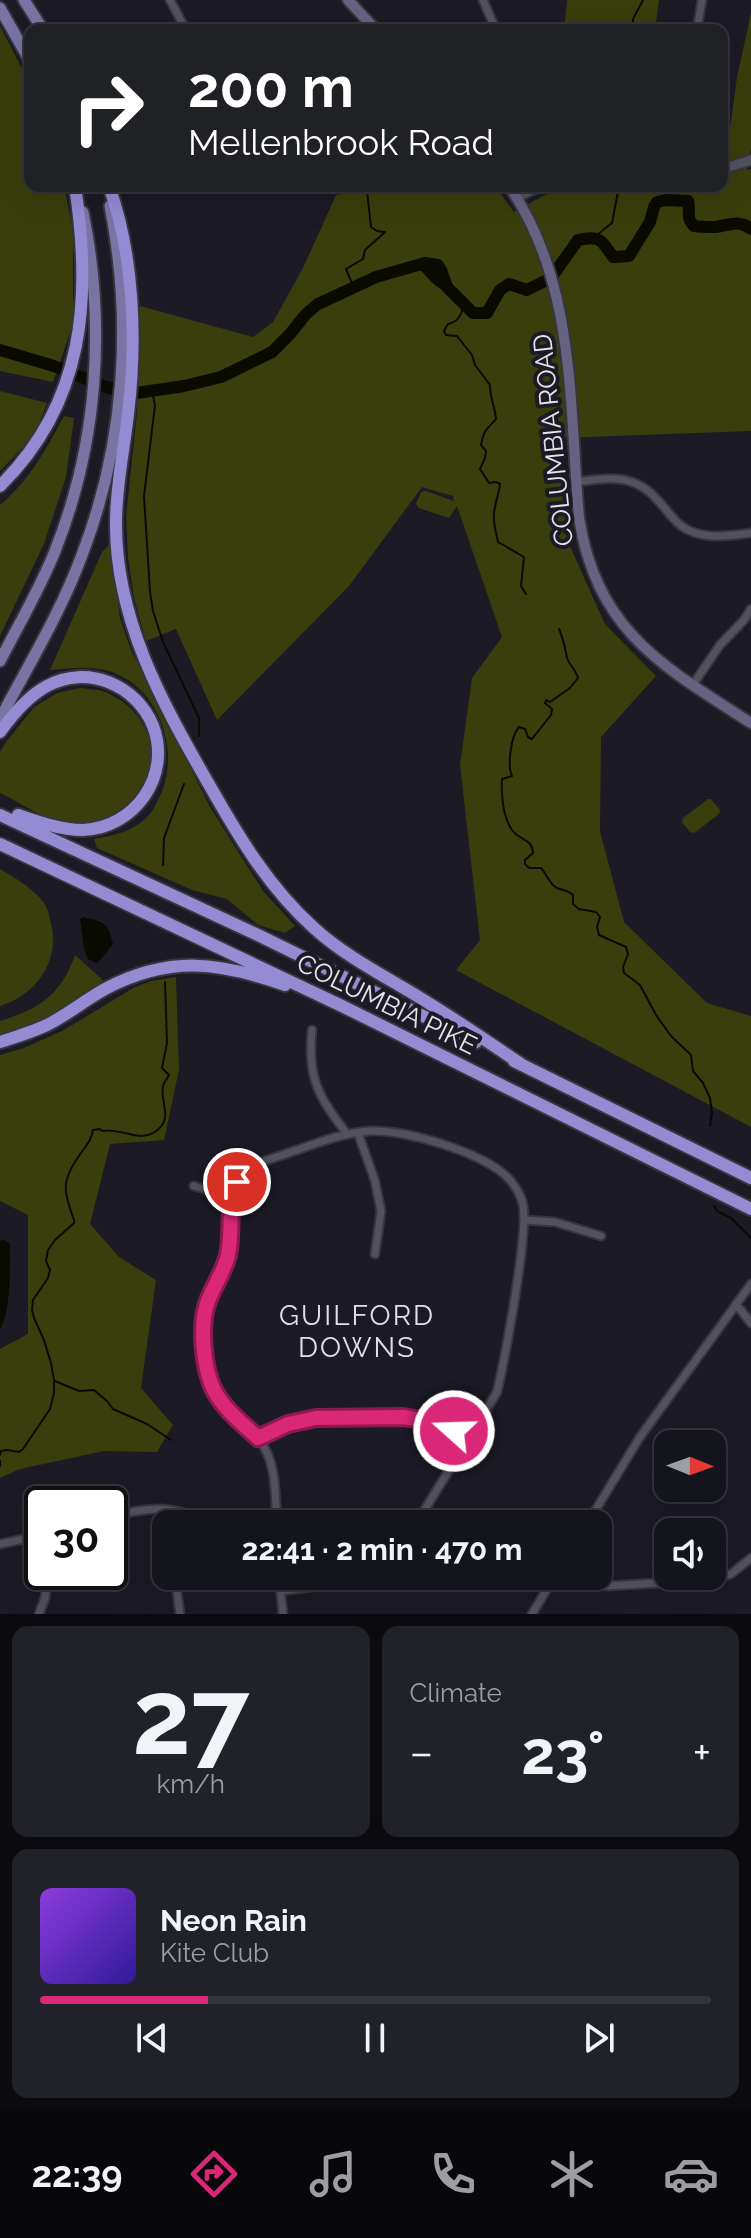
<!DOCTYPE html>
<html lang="en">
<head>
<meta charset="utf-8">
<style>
  body { margin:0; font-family:Raleway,sans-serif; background:#212129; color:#f1f3f6; height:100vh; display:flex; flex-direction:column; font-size:30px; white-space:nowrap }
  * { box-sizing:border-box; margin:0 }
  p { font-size:26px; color:#9d9ea3 }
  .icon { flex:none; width:44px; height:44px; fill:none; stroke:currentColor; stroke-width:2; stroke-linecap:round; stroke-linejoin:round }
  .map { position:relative; height:1614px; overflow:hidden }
  .side { display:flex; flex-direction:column; gap:12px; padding:12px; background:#0b0b0f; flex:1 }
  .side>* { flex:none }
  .banner { position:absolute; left:24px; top:24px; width:704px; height:168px; border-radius:16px; box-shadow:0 8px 32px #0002,0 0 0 2px #33333b; background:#202124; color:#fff; overflow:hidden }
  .needle { width:52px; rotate:91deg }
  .controls { position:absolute; left:654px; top:1430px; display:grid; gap:16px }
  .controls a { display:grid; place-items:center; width:72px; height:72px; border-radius:16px; background:#14141c; box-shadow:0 8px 32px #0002,0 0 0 2px #33333b; font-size:40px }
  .speed { position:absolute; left:24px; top:1486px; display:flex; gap:16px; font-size:40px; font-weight:700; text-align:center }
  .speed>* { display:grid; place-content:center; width:104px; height:104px; border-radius:50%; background:#14141c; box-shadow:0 8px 32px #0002,0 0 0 2px #33333b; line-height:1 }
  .speed .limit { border:4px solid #111; border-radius:12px; background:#fff; color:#111 }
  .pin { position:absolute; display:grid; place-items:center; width:68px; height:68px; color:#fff; margin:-34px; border:4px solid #fff; border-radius:50%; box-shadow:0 2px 8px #0007 }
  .me { position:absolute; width:88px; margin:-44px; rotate:290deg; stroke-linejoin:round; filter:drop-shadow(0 0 6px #0008) }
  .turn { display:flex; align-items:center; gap:28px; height:168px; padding:0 32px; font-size:36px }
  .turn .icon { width:104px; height:104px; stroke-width:2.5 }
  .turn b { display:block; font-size:56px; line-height:68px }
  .big { font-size:60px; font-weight:700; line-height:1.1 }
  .side .card { flex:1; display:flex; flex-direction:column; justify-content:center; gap:12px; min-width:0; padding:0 28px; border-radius:16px; background:#212129 }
  .side .dial { align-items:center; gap:0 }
  .dial b { font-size:104px; line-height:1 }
  .song { display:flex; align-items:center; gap:24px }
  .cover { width:96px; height:96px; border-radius:12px; background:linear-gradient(135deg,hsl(270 70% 55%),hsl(250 70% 35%)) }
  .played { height:8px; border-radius:4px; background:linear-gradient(90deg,#db2777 25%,#33333b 25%) }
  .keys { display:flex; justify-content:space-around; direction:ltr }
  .heat { display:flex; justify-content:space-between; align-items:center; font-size:44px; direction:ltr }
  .side .tiles { flex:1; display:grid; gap:12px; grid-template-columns:1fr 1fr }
  .card:last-child { grid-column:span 2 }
  .trip { position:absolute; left:152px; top:1510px; width:460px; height:80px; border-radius:16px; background:#14141c; box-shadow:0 8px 32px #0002,0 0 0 2px #33333b; font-weight:700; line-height:80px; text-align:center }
  .tab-bar { display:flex; height:128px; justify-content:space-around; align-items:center; background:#08080b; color:#9d9ea3 }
  .tab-bar .icon { width:56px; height:56px }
  .tab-bar .current { color:#db2777 }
  .tab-bar b { font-size:36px; color:#f1f3f6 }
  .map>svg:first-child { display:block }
</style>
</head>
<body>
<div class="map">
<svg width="751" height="1614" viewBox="0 0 751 1614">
  <rect width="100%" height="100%" fill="#1b1a25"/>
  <path fill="#3a3e0c" d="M567,0h92l-4,30h-91z
    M751,13v136l-4,21 4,-1v262l-191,7 9,106 36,80 51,52 -55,61 -1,94 24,91 83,81 44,13v111l-295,-157 24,-30 -20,-175 12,-87 30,-41 -45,-131 -8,12 -30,-10 -3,-4 5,-12 5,-1 28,10 -1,-5 -31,-9 -73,99 -132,134 -41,-91 -30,12 -12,-43 -6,-40 -2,-42 11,-103 3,-107 113,31 20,-15 30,-54 33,-73 58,-9h101l19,26 31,-17 28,-9h149l15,-109z
    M0,26l30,58v102h34l9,44v94l-20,58 -53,-11z
    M0,391l47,12 -13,33 -34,35z
    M64,416l10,2 -8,59 -22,67 -44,92v-131c29,-24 47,-57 64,-89z
    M110,544l10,74 11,32 79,157 53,84 32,35 -10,7 -27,-8 -31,-26 -35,-9 -95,-42 -3,-9c21,-4 39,-7 55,-24 4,-4 6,-10 9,-15 23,-43 5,-106 -41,-126 -21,-9 -44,-6 -67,-4l52,-118z
    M80,688c8,1 17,1 25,4 61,25 62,102 -1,126 -11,5 -24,8 -36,6 -23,-4 -47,-21 -68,-31v-41l6,-10 28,-35 23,-14z
    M708,799h3l9,11 -1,4 -25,19 -4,-1 -8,-10 1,-4z
    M0,869c15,9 33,19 44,34 3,4 5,11 6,17 12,39 -13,75 -50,86z
    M75,955l30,27 -62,37 -43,16v-14c39,-12 61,-26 75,-66z
    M176,977l3,93 -15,70 -54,4 -20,80 29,33 37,23 -15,108 32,37 -16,27 -53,-1 -84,18 -20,9v-129l28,-15v-119l-28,-14v-146l24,-7 40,-18 71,-43 16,-6z"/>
  <path fill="#090a00" d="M83,917c21,5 25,5 30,27l-12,15 -5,4 -8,-4 -4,-11 -4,-29z
    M4,1240l6,4c0,20 1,69 -10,85v-88z"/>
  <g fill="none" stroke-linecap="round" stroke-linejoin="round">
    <path stroke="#090a00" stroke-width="2" d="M633,30v-11l10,-19
      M593,238l19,-15 6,-31
      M354,288l-8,-19 17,-10 2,-9 20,-18 -8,-1 -6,-4 -4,-36
      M463,306c-1,9 -6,16 -15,18l-4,7 2,4 11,1 15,19 3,10 15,20c0,15 5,20 6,34 -10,11 -12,11 -15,26l5,6 -1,7 -5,11 9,14 7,-1 4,2c-1,10 -5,19 -6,29 -1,10 2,19 4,29l26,15 -3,29 5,8
      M152,391l3,14 -11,91 6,96 3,19 10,31 36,76v18
      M559,629c5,11 6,19 8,29 3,8 9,12 11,20l-8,10 -20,14 -4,-2 -1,3 7,6 -1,6 -19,24 -4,-2 -3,-8 -6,-2c-8,9 -12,38 -7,49l-10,3c-1,16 1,38 10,51 8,11 20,8 21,23l-8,7v4l4,4h12c6,6 8,16 16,20 7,3 10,1 16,7v9l6,5 17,3 4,5 -3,10 2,8 27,12 2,7 -5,13 1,6 16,12 16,30 15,21 20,19 2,16 10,12 7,15 2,14 -2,14
      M163,865l1,-27 20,-54
      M714,1206l3,5 14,7 20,20
      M55,1381l24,10 15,-1 13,11 6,8 34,15 24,16
      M0,1455l1,-4 6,-1 12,2 4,-3 27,-40 4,-16v-13l-3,-17 -7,-23 -10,-22 -2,-8 1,-10 15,-22 2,-8 -4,-9 2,-11 7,-10 19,-17v-3c-11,-31 -13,-39 7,-67 6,-9 10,-12 12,-23l6,-1 4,2c15,-4 35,11 50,2 23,-13 6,-31 10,-47 1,-4 4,-7 6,-11l-7,-7 5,-25 -2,-61
      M0,1461v5"/>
    <path stroke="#090a00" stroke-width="12" d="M422,264c10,7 12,16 24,21
      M0,350l54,16 52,21 31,6 47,-7 37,-9 51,-25 18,-18 16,-20 12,-10 58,-27 49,-14 13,2 3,5 6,17 26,26h14l13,-23 9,-6 18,6 24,-12 27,-38c23,-5 23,0 35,17l16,-1 21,-34 4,-15 3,-5 9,-2 22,1c3,10 -3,16 6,25 8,1 15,1 22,1 14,-2 23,-8 35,2"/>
    <g stroke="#37363f" stroke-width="11">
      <path id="minor" d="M170,0l16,30
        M483,0l13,30
        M697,30l5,-30
        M576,482c18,-2 39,-6 56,0 20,7 29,23 42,37 19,22 51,18 77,14
        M692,686l28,-41 24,-25 7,-11
        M312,1030c-5,49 7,67 35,104
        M358,1133l17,48 6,30 -6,43
        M194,1186l38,11
        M525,1220l30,2 46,14
        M736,1304l15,19
        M258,1438c11,-5 22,-12 34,-15 33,-9 110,-10 143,-1 12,4 23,11 33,17
        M110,1517c48,-13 61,-10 107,7
        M171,1524l3,-13
        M277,1524c-2,-25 0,-55 -13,-77 -7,-12 -19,-21 -29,-31 -24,-24 -33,-54 -32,-88 0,-28 20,-48 25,-74 5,-24 -4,-56 12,-76 11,-15 32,-19 48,-25 27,-9 53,-20 82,-22 35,-2 116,22 140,49 5,6 10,14 12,21 9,23 -18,161 -25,191l-81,132
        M587,1524l53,-87 111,-153
        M0,1544l42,-9
        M175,1576l5,38
        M279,1576l4,38
        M567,1576l24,8 15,2 106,-6 19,-6 20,-16
        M280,1591l31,-4 30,-11
        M39,1614l6,-16 3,-26
        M532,1614l23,-38"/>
    </g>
    <g stroke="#37363f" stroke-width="13">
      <path id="tertiary" d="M722,169l29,-9
        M517,197l23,-11"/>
    </g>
    <g stroke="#37363f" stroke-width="14">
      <path id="secondary" d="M348,0l28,30
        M509,186c67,97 60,219 70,332 18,113 83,148 172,205"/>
    </g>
    <g stroke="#37363f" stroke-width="15">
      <path id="primary" d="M24,0l19,30
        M0,8l30,53
        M0,661c19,-37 40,-72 55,-110 43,-108 51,-226 28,-339
        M0,719c28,-53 61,-107 82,-164 43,-112 51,-232 28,-349"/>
    </g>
    <g stroke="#37363f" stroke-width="16">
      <path id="motorway" d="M109,186c25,70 28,154 19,228 -4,36 -12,71 -12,108 -1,95 45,179 91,259 30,53 61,106 107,147 34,31 77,51 116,76 31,19 61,40 91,60
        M0,486c85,-84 92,-188 75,-300
        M0,732c13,-18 28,-36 47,-46 40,-22 90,-1 106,40 19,49 -18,102 -70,104 -22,0 -45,-8 -65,-15
        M0,815l258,120 218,107
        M0,844l342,162 409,203
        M0,1042c16,-5 32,-10 47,-17 20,-10 38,-25 58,-36 65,-34 114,-27 180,-4
        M514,1061l237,117"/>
    </g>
    <use href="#minor" stroke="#52515e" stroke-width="7"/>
    <use href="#tertiary" stroke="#52515e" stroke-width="9"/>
    <use href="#secondary" stroke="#666281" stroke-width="10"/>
    <use href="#primary" stroke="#7a74a4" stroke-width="11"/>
    <use href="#motorway" stroke="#948bd3" stroke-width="12"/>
  </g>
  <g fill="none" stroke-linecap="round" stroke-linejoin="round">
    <g stroke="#8e194d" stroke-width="20">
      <path id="route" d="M237,1182c-10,23 -4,49 -9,73 -4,17 -14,30 -20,46 -9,24 -5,69 7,91 10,18 28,32 43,46l30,-14 28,-6 87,-1 37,6 14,8"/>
    </g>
    <use href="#route" stroke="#db2777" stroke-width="14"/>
  </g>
  <g text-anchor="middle" stroke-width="8" stroke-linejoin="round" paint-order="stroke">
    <g font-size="26" fill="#e5e4ec" stroke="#1b1a25">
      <text transform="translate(553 440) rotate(-96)" y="9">COLUMBIA ROAD</text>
      <text transform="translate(387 1004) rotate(26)" y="9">COLUMBIA PIKE</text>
    </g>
    <g font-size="28" letter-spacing="2" fill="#e0dfef" stroke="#1b1a25">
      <text x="357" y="1325">GUILFORD<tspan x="357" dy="32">DOWNS</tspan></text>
    </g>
  </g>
</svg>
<div class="controls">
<a><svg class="needle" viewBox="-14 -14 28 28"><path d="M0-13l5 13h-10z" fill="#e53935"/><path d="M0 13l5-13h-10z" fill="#9d9ea3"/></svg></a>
<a><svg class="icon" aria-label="sound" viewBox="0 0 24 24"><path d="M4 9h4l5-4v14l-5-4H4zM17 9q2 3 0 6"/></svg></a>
</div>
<div class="speed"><div class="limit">30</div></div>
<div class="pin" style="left:237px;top:1182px;background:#d93025"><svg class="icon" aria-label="arrive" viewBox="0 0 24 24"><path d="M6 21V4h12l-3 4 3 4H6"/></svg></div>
<svg class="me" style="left:454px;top:1431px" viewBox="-20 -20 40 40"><circle r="17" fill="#db2777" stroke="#fff" stroke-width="3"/><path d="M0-11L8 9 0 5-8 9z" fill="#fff"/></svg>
<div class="trip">22:41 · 2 min · 470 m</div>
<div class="banner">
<div class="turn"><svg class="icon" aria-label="right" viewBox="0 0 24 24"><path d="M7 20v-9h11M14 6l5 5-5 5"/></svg><div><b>200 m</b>Mellenbrook Road</div></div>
</div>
</div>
<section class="side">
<div class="tiles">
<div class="card dial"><b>27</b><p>km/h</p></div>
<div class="card"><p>Climate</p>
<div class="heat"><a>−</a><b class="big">23°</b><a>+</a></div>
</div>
<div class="card">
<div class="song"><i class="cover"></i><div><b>Neon Rain</b><p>Kite Club</p></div></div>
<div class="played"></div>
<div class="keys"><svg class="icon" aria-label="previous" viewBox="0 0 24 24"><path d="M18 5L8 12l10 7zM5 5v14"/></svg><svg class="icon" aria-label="pause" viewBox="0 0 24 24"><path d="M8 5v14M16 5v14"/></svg><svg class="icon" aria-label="next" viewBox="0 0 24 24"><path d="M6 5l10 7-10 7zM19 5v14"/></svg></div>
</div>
</div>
</section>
<nav class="tab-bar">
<b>22:39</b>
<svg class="icon current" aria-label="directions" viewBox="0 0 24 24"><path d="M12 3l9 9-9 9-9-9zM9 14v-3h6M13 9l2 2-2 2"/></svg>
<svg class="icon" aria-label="music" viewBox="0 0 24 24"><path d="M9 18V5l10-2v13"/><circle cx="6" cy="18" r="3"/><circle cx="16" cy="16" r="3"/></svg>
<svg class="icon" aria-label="phone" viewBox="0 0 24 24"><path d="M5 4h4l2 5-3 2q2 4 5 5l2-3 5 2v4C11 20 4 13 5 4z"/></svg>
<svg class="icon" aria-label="climate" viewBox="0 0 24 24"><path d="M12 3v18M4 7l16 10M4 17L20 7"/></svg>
<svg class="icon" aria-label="car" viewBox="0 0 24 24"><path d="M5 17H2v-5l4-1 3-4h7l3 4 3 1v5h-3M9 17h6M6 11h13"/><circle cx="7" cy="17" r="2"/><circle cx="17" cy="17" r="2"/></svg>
</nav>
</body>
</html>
